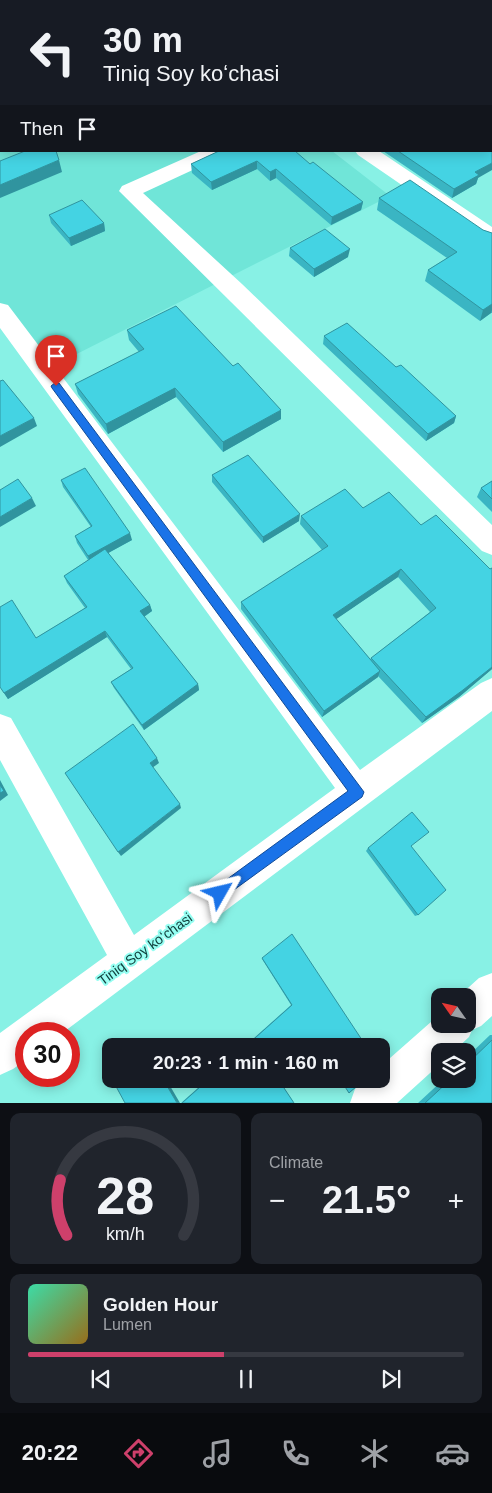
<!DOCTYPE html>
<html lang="en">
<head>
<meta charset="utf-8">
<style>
  body { margin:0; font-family:Arial,sans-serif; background:#20242c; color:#f1f3f6; height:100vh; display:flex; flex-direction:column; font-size:19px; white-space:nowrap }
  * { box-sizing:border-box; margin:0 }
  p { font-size:16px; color:#9ea1a6 }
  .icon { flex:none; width:28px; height:28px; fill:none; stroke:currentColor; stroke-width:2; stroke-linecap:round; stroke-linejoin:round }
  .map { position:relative; height:1103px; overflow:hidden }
  .drawer { display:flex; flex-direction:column; gap:10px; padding:10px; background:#0d0f14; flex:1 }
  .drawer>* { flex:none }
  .top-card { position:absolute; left:0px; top:0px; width:492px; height:152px; box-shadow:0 2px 12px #0003; background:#171b24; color:#f1f3f6; overflow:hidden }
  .needle { width:32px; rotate:304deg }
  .controls { position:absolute; left:431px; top:988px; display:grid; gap:10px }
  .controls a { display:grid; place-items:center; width:45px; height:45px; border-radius:10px; background:#171b24; box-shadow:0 2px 12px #0003; font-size:25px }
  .speed { position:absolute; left:15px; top:1022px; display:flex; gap:10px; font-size:25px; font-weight:700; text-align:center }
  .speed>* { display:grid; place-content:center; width:65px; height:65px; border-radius:50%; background:#171b24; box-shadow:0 2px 12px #0003; line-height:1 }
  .speed .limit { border:8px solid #d22; background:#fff; color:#111 }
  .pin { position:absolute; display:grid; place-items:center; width:42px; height:42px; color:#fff; margin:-51px -21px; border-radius:50% 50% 50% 0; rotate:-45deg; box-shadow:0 0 5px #0007 }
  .pin .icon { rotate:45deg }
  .me { position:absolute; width:55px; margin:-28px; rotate:53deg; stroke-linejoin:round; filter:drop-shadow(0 0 4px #0008) }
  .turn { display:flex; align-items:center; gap:18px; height:105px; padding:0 20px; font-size:22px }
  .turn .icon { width:65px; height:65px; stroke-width:2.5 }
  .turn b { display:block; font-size:35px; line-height:42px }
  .then { display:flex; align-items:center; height:48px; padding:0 20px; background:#0003; gap:10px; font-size:19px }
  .big { font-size:38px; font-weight:700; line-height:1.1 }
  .drawer .widget { flex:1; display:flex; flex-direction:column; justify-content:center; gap:8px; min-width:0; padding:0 18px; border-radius:10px; background:#20242c }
  .drawer .dial { align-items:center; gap:0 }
  .dial svg { height:130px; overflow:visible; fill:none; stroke:#363941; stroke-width:7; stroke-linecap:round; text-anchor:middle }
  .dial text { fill:#f1f3f6; stroke:none }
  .song { display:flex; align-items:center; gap:15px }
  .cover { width:60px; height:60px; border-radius:8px; background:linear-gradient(135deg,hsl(160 70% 55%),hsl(40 70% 35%)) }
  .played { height:5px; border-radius:2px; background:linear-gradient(90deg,#ce406b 45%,#363941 45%) }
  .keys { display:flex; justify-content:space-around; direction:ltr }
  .heat { display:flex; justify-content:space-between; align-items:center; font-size:28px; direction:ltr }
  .drawer .tiles { flex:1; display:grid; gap:10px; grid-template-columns:1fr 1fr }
  .widget:last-child { grid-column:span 2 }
  .trip { position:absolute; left:102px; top:1038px; width:288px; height:50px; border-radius:10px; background:#171b24; box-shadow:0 2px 12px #0003; font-weight:700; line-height:50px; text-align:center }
  .tabs { display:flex; height:80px; justify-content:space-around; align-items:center; background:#090b0e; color:#9ea1a6 }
  .tabs .icon { width:35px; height:35px }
  .tabs .active { color:#ce406b }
  .tabs b { font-size:22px; color:#f1f3f6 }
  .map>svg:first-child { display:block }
</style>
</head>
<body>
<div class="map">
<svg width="492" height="1103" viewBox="0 0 492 1103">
  <rect width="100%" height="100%" fill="#88f1e5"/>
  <path fill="#70e5d8" d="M0,83l1,68h331l58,45 -341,172 -49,-64z"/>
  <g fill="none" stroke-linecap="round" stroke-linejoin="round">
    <path fill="#fff" fill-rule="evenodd" d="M201,151h27l-3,4 -82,38 99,91 250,241v30l-10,-4 -363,-360 3,-5z
      M355,151h24l113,76v17l-7,-2 -127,-87z
      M0,303l8,2 352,465 121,-87 11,-5v33l-431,323h-35v26l-13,9 -13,6v-42l107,-78 -107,-195v-46l11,4 123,217 201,-147 -335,-460z
      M492,973v43l-11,10 -9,4 -3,7 -15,14h-14v13l-43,39h-47l5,-14 12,-10h14v-13l59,-52v10h28v-28h-9l20,-18z"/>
  </g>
  <path fill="#3ab5c3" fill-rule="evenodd" d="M219,151l91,13 53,38 -2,8 -30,15 -55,-47 -6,3 -13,-12 -45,21 -20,-17 -1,-9z
    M383,151h108l-13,27 -2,6 -24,14z
    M379,198l104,32 9,3v80h-1l-11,8 -55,-40 3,-11 19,-12 -70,-48z
    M49,215l55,8 1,8 -34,15 -20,-23z
    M290,248l58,9 -34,20 -25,-21z
    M127,330l154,89 -58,33 -47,-55 -68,37 -30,-40 -3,-10 64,-32 -10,-12z
    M324,336l72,31 60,49 -2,7 -28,18 -103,-97z
    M212,475l87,46 -36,22 -51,-61z
    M61,480l71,60 -24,13 42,52 2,6 -8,6 54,67 1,6 -55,40 -30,-42 -3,-6 20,-13 -24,-32 -99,62 -4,-6 32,-55 49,-30 -18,-25 -3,-7 24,-16 -11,-17 -2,-7 16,-9 -28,-40z
    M492,481v31l-15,-15 4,-9z
    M363,508l58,17 69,44 2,-1v101l-33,28 -37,26 -44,-47v1l-56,40 -81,-108v-7l81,-52 -22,-26 1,-8zM398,577l32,35 -60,47 -34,-40z
    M412,847l6,68 -3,1 -49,-65 2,-3z
    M262,958l104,88h-48l-3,-4 -4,4h-66l46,-41 -29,-46z
    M490,1035h2v68h-74l26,-24h24v-23z
    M208,1079h70l16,24h-113z"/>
  <path fill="#30949f" d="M0,86h1v10h-1z
    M59,160l3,12 -62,26v-13z
    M257,161v8l-45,21 -1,-8z
    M492,163v7l-14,8 -2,6 -24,14 2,-9 21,-17z
    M276,169v9l-6,3v-9z
    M363,202l-2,8 -30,15 1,-8z
    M104,223l1,8 -34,15 -2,-8z
    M350,249l-2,8 -34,20v-8z
    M492,304v6l-1,3 -11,8 3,-11z
    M175,388l1,9 -68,37 -2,-10z
    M281,410v9l-58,33v-10z
    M456,416l-2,7 -28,18 2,-7z
    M34,418l3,8 -37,21v-11z
    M32,498l4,8 -36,21v-10z
    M300,514l-1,7 -36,22v-6z
    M130,533l2,7 -42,23 -2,-7z
    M401,569l-3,8 -66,45 1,-7z
    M150,605l2,6 -10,7 -2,-7z
    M105,631l2,6 -99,62 -4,-6z
    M492,667v2l-33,28 -37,26 4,-6z
    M380,671l-2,6 -56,40 2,-6z
    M198,684l1,6 -55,40 -2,-5z
    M157,758l2,5 -7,5 -2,-5z
    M0,780l8,15 -8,6z
    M180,804l1,4 -60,48 -3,-4z
    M163,1079h3l14,24h-3z"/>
  <path fill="#44d3e3" stroke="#30949f" d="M0,0h128l-4,1h-123v85h-1z
    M128,0h38l-3,1h-33z
    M170,0h174l2,1h-174z
    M395,0h97v27h-1l1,77h-1v-103h-98z
    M491,139l1,1v23l-17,9 4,3 -25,14 -56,-38h93z
    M25,151h31l3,9 -59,25v-24z
    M219,151h76l15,13 3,-2 50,40 -31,15 -56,-48 -6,3 -13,-11 -46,21 -20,-18z
    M410,180l73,50 9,3v71l-9,6 -55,-40 29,-18 -78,-54z
    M82,200l22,23 -35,15 -20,-23z
    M325,229l25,20 -36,20 -24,-21z
    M176,306l57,60 5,-3 43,47 -58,32 -48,-54 -69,36 -31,-40 69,-35 -17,-19z
    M347,323l49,44 5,-2 55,51 -28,18 -104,-98z
    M3,380l31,38 -34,18v-55z
    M248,455l52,59 -37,23 -51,-62z
    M85,468l45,65 -42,23 -13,-20 17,-10 -31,-46z
    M18,479l14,19 -32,19v-27z
    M492,481v18l-11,-11z
    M345,489l18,19 26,-16 32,33 15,-10 54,54 2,-1v99l-29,23 -37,27 -55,-59 65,-50 -35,-39 -68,46 47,56 -56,40 -83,-109 87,-56 -27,-30z
    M105,549l45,56 -10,6 58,73 -56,41 -31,-43 22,-14 -28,-37 -101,62 -4,-6v-80l12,-7 24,38 51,-31 -23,-31z
    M133,724l24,34 -7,5 30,41 -62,48 -53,-79z
    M0,785l4,6 -4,2z
    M412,812l17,20 -18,14 35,44 -28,25 -50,-67z
    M292,934l74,112h-47l-3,-4 -5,4h-65l46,-41 -30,-47z
    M492,1040v63h-67l26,-24h17v-16z
    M112,1079h51l14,24h-52z
    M209,1079h69l16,24h-112z
    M340,1079h25l-16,14z"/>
  <path fill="#1a73e8" stroke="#114b97" d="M56,382l3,1 305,409 -2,5 -142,103 -5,-2 -2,-5 2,-5 133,-97 -296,-403 -1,-2z"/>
  <g text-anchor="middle" stroke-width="4" stroke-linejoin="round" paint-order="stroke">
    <g font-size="14" fill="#0f3e3a" stroke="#95fef2">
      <text transform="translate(145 949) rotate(-36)" y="5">Tiniq Soy koʻchasi</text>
    </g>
  </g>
</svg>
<div class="controls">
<a><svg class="needle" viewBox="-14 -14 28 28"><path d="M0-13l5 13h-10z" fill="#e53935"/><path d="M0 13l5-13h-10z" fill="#9ea1a6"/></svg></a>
<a><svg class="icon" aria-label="layers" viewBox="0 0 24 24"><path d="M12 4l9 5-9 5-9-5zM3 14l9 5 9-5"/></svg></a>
</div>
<div class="speed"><div class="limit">30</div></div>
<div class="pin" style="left:56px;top:386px;background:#d93025"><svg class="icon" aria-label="arrive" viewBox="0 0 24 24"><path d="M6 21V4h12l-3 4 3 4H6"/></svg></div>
<svg class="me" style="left:220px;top:893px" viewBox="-20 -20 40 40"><path d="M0-17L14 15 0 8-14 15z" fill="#1a73e8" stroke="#fff" stroke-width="4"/></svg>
<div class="trip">20:23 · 1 min · 160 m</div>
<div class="top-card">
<div class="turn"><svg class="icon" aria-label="left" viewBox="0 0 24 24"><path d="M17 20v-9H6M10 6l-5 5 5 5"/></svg><div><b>30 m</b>Tiniq Soy koʻchasi</div></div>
<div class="then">Then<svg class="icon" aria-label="arrive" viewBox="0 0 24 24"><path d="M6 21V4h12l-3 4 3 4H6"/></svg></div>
</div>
</div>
<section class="drawer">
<div class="tiles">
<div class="widget dial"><svg viewBox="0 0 100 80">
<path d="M14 69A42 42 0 1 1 86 69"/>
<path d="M14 69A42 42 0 0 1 10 35" stroke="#ce406b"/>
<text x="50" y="56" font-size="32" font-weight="700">28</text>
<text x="50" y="72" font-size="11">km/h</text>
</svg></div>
<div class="widget"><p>Climate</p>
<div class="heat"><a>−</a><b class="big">21.5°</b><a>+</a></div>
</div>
<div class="widget">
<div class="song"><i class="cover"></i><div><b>Golden Hour</b><p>Lumen</p></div></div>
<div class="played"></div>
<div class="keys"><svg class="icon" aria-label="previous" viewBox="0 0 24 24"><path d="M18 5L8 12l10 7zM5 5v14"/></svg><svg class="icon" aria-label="pause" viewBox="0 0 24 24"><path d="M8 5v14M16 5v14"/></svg><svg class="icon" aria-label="next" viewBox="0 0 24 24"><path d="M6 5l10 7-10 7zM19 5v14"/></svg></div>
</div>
</div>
</section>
<nav class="tabs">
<b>20:22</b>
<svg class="icon active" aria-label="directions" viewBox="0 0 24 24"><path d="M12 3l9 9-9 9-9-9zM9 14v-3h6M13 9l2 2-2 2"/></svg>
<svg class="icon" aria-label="music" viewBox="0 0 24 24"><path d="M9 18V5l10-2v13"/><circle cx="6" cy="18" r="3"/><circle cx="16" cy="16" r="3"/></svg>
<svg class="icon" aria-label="phone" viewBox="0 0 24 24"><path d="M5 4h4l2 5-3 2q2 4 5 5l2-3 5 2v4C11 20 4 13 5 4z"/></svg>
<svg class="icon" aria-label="climate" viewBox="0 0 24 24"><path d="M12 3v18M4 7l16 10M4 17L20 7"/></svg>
<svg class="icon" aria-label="car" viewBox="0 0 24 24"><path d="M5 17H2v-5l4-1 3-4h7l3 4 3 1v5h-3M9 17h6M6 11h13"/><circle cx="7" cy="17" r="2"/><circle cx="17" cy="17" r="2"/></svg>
</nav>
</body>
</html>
